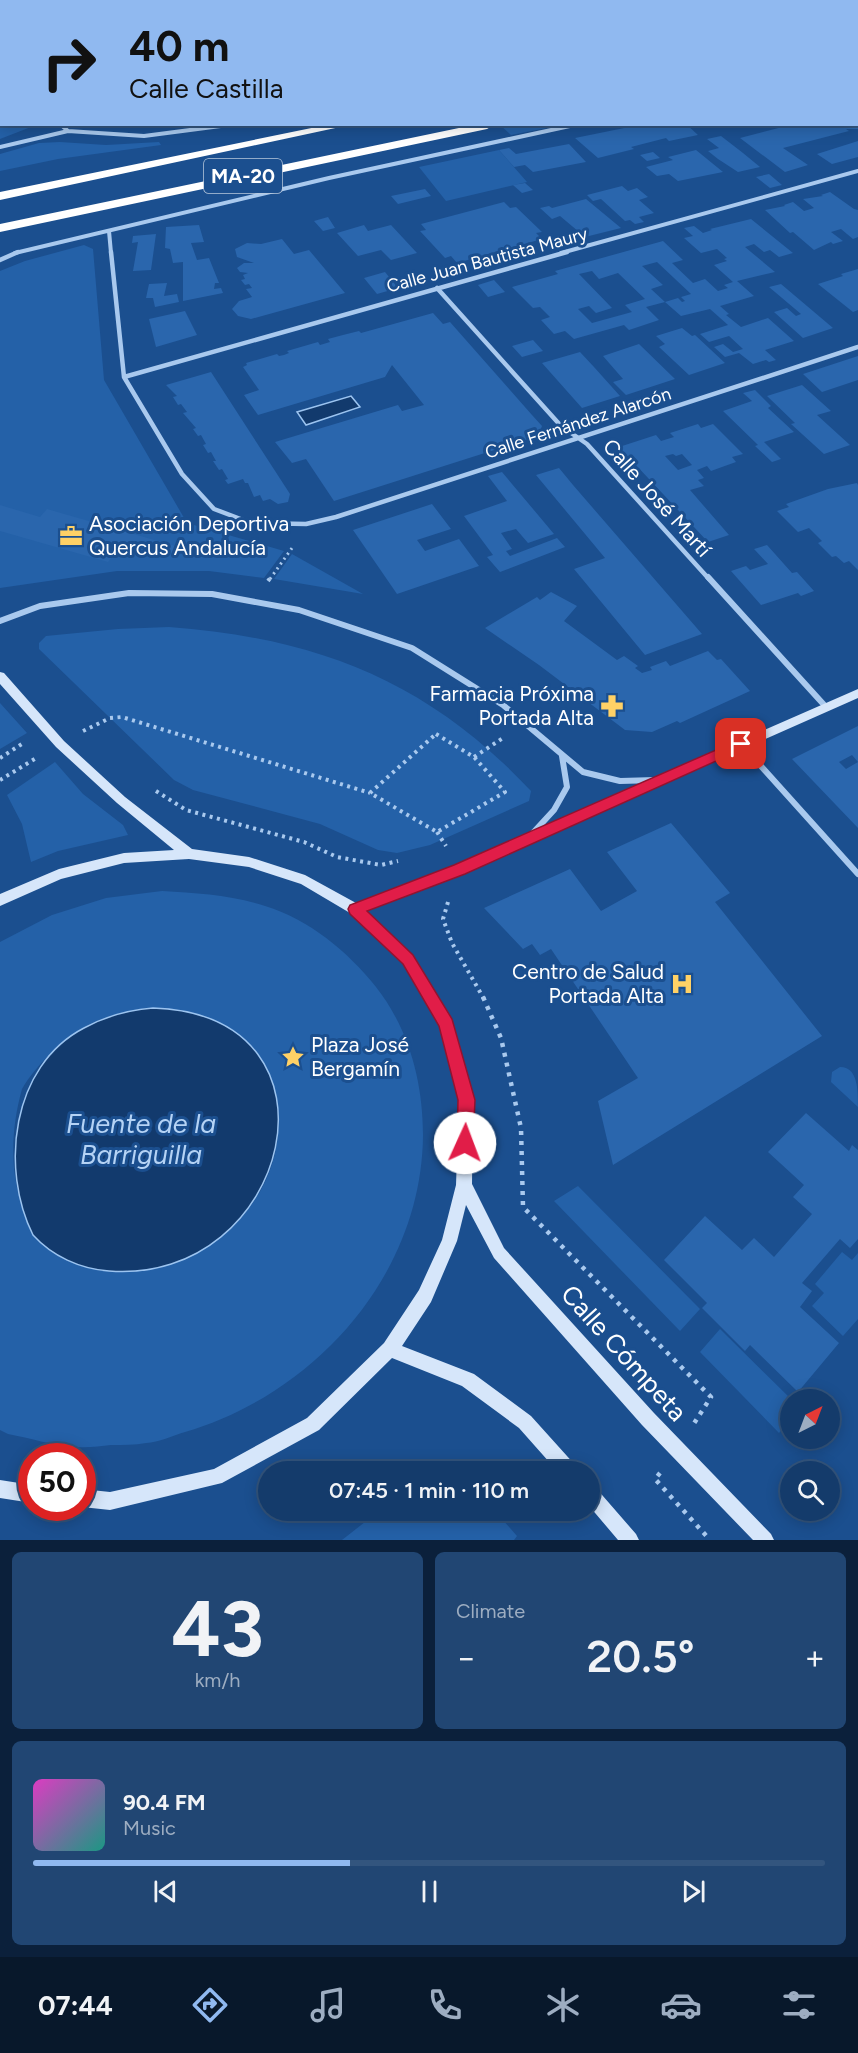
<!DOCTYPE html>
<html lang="en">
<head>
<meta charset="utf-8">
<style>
  body { margin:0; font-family:Figtree,sans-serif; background:#214673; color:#f1f3f6; height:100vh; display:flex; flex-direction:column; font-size:22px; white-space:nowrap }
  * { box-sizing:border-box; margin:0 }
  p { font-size:20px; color:#9dadc1 }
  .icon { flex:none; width:33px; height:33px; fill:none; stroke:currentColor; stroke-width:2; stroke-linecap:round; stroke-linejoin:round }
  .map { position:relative; height:1540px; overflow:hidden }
  .details { display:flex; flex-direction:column; gap:12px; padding:12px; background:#0b203b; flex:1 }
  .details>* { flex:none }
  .hud { position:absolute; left:0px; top:0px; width:858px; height:126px; box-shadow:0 3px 15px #0003,0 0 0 2px #33557e; background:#90b9f0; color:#111; overflow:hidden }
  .needle { width:39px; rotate:42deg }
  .fabs { position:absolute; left:780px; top:1389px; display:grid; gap:12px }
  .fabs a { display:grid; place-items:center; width:60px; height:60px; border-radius:50%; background:#143b6b; box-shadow:0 3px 15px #0003,0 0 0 2px #33557e; font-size:30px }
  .speed { position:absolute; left:18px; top:1443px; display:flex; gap:12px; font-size:30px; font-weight:700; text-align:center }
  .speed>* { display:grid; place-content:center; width:78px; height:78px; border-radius:50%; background:#143b6b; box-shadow:0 3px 15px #0003,0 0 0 2px #33557e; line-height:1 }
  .speed .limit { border:9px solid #d22; background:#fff; color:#111 }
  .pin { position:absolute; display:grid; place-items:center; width:51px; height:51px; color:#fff; margin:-26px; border-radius:12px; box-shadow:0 3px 9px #0006 }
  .me { position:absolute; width:66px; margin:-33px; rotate:2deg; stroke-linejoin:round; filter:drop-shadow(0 0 4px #0008) }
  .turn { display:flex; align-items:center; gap:21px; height:126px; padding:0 30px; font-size:27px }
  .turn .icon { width:78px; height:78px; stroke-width:2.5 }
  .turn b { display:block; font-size:42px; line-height:51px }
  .big { font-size:45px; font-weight:600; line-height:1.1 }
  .details .tile { flex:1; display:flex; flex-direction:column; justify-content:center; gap:9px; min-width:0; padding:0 21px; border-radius:9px; background:#214673 }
  .details .dial { align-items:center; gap:0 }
  .dial b { font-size:78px; line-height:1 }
  .song { display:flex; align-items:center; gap:18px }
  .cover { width:72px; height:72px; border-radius:9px; background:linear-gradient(135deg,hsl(310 70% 55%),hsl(170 70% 35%)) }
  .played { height:6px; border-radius:3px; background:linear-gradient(90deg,#90b9f0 40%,#33557e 40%) }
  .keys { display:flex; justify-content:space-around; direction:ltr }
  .heat { display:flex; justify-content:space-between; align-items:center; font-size:33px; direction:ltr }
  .details .tiles { flex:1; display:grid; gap:12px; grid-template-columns:1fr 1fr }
  .tile:last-child { grid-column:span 2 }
  .trip { position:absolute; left:258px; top:1461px; width:342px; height:60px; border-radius:30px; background:#143b6b; box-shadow:0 3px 15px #0003,0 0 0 2px #33557e; font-weight:600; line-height:60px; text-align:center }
  .tabs { display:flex; height:96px; justify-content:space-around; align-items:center; background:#08182b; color:#9dadc1 }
  .tabs .icon { width:42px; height:42px }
  .tabs .current { color:#90b9f0 }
  .tabs b { font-size:27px; color:#f1f3f6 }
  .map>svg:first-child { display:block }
</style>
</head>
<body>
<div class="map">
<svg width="858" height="1540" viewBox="0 0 858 1540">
  <rect width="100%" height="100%" fill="#1b4f8f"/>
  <path fill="#2461a8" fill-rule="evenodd" d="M0,68l2,56 28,1 1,2 -31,12z
    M500,125h62l-51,10z
    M60,142l46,3 53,-3 2,3 -103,14 -58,12v-17l39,-11z
    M499,150l28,32 -81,19 -27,-34z
    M84,245l9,4 11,131 83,143 97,28 -20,27 -55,-7h-92l-117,17v-317l25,-10z
    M292,554l71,40 -89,-15z
    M169,627c148,11 259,54 362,164l-2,10 -99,44 -33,8 -19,-3 -58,-26 -127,-34 -19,-10 -135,-131v-6l7,-7 72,-7z
    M0,703l27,30 -27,16z
    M55,762l28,32 40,31 5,10 -70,16 -27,11 -9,-38 -15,-29z
    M162,891c35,2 69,4 103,15 45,14 82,45 111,81 33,42 47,95 47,148 -1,140 -108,259 -238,297 -13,4 -26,10 -39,11 -11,2 -23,2 -35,2 -11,1 -23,3 -34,2 -23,-1 -47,-9 -69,-13l-8,-4v-488l52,-27 54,-17zM153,1008c152,4 165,179 44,244 -23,13 -63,14 -89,19 -92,-11 -108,-104 -86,-182 14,-24 38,-46 61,-61 21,-13 46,-17 70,-20z
    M840,1067c18,0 18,23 18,40l-27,-25 1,-10z
    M578,1186l122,123 -20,22 -126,-130z
    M842,1252l10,8 6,-7v66l-15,17 -31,-30 12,-13 -9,-9z
    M720,1329l71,70 -6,8 5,6v7l-11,13 -79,-81z
    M379,1511h116l22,25 -3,4h-172z"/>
  <path fill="#123a6d" stroke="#9cc4f0" stroke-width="1.5" d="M351,396l9,11 -54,18 -9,-13z
    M153,1008c204,7 137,277 -44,263 -29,-2 -57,-15 -76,-36 -33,-66 -22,-169 51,-207 22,-12 44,-18 69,-20z"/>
  <path fill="#2a66ad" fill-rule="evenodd" d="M644,124h42l12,11 -29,6 -3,-3 -35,9 3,2 -36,9 -23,-20z
    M794,124h64v5h-12l3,2 -66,17 25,17 -23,7 -45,-34z
    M721,136l22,17 17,14 -22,5 -20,-13 -10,-8 11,-3 -12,-9z
    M858,141v16l-26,7 -15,-10z
    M569,144l17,18 -53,10 -8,-7 -11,2 -15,-17 10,-2 7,6z
    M696,150l27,22 -45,9 -9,-7 -12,2 -11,-9 27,-7 -5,-3z
    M653,152l7,6 -13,3 -7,-6z
    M769,174l13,11 -12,3 -14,-11z
    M525,183l8,7 -11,3 -9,-8z
    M622,186l6,5 9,-3 11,9 -9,3 15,13 -15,4 5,5 -9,2 -5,-4 -5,1 -24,-22 -8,2 -6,-6z
    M425,189l6,7 -33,8 -7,-8z
    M830,192l24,17 4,1v27l-5,2 -12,-10 -10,3 12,9 -10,3 -2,-2 -17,8 -21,-18 -3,1 -25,-23 20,-4 -1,-1 9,-3 11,9 10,-3 -11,-9 20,-3 -2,-1z
    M586,199l35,29 -36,9 -25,-21 -8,3 -12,-11 9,-2 3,2z
    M504,202l6,6 6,-1 26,25 -6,1 6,6 -85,24 -6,-7 -6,2 -25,-27 6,-1 -5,-6z
    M328,217l7,11 -12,3 -9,-10z
    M751,219l42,34 -14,4 -9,-7 -6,2 -10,-8 -9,3 30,25 -38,9 17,15 -34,10 9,8 -3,1 15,12 27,-9 26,23 -29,9 11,10 -7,2 -3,-2 -13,4 -14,-11 -14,4 -11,-10 9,-3 10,8 10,-3 -14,-13 -20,6 -9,-8 28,-9 -18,-16 -29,7 -16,-14 13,-4 4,4 3,-1 -4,-4 10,-3 -34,-32 -15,4 21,19 -12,4 14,13 -19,5 13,13 -30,10 -5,-5 -50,14 -9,-8 -11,3 -13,-14 9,-3 -10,-10 -7,1 -21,-21 46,-13 -3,-3 108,-30 20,19 -11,3 21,20 12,-4 13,12 10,-3 -4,-3 9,-3 -19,-17 13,-4 -3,-2 3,-1 -10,-9 -16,4 -17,-15 9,-2 -9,-8 10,-2 9,7 9,-3 -2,-1zM592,271l7,8 19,-6 27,26 -20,6 7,7 -40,11 -14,-14 11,-3 7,7 16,-5 -33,-34z
    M199,225l5,17 -13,1 6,17 12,-2 10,25h-4l-1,6 7,-1 2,5 -40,8v-39l-10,1 -3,-14 -5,-1 1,-21z
    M364,225l4,6 23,-6 26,28 -26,7 -10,-10 -23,6 -21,-23z
    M156,234l-5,36 -18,1 5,-29 -6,1 1,-7z
    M282,239l12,15 15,-4 36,43 -94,26 -13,-3 -6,-7 7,-8 13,-4 -6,-8 6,-1 -3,-4 -4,1 -4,-5 4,-1 -2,-4 5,-2 -8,-1 -3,-4 7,-5h10l-17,-6 -2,-8 12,-6 14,1z
    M858,269v41l-5,2 -35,-28 25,-8 -2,-2z
    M385,272l13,16 -21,6 -13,-16z
    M494,280l11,12 -17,5 -10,-12z
    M167,283l-3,13 13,-2 2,8 -24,5 -2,-9h-7l3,-14z
    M781,284l52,44 -30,10 -29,-26 13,-4 9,8 5,-2 -32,-27z
    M185,311l12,24 -41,12 -7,-28z
    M433,313l10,11 7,-2 82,93 10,11 -4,10 -204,65 -28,-42 -14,4 -17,-21 123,-37 4,6 22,-6 -32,-40 -7,12 -127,38 -14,-20 15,-5 -16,-23 4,-2 -1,-2 31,-9 2,2 5,-1 5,-2 -2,-2 31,-9 2,3 10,-3 -2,-3 15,-4 16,-4 2,2z
    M682,328l10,8 3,-1 30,28 -36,12 -30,-28 6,-3 -9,-8z
    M533,340l10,11 -21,6 -10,-11z
    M639,344l36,35 -49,16 -13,-13 10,-3 -20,-23z
    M580,352l14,15 26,29 -38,12 -40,-45z
    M858,356v24l-36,12 -19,-18z
    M211,372l79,122 -2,8 -10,2 -8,-5 -7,2 -3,-6 -6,2 -6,-14h-3l-2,-4 -15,5 -3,-4 3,-1 -6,-10 -3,1 -6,-9h3l-5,-9 -3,1 -5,-8 3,-1 -5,-9 -3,1 -5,-7 3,-1 -13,-15 4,-1 -6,-8 -3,1 -5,-8 4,-1 -11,-11z
    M802,385l29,26 -14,4 33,30 -26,9 -33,-30 4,-1 -28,-27z
    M755,390l16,16 -3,2 26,24 -30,10 17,17 -9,3 -17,-16 3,-1 -35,-34 29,-10 -9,-8z
    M698,424l3,4 12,-4 30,30 -11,3 4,5 -14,5 -11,4 -4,-5 -10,4 7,8 -6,2 6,6 -14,4 39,45 -21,7 -89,-95 37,-12 5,6 13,-4 -4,-4zM673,454l3,2 6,-2 10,11 -14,5 -13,-14z
    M559,468l14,17 129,149 -57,21 -71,-86 31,-11 -69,-83z
    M502,472l52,62 -26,9 -12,-14 -15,4 11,16 -6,2 4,5 47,-18 8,9 -65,25 -13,-15 6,-2 -29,-39 43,-15 -19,-25z
    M857,483l1,2v85l-9,-9 -5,2 -8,-7 -4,1 -14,-14 4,-2 -13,-13 -11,4 -21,-21 12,-4 -3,-3 42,-15z
    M432,504l19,25 -34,11 8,11 34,-12 20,27 -82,28 -44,-64z
    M0,505l40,12 7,-8 135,39 -5,7 -30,-9 -7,9 -21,-7 -11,14 -108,-31z
    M767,545l25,28 5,-1 17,19 -13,5 -3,-3 -37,12 -30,-34 15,-5 4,4 18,-6 -14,-15z
    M551,592l26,14 -13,15 53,39 7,-4 14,10 -3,2 7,5 10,-3 -2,-3 16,-6 4,5 38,-15 9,9 4,-1 29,32 -70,32 -3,-2 -25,11 -27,-2 -86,-65 -54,-37 52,-31 3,3z
    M858,726v36l-6,-7 -13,7 7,7 12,-7v66l-66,-69z
    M671,823l59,70 -15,9 107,134 -209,129 -15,-64 40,-23 -87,-129 -11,6 -8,-11 -9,5 -39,-41 86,-39 31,42 36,-20 -30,-39z
    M806,1113l43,38 3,-6 6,5v89l-8,9 -10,-9 -38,44 10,8 -12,16 39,36 -41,49 -48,-47 -5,6 -43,-43 5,-5 -43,-43 41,-44 37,34 12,-12 20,19 38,-43 -19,-17 11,-12 -36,-33z"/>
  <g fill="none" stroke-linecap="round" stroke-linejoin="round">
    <path stroke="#a9c9ee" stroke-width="3" stroke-dasharray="2 4" stroke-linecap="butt" d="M270,579l22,-31"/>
    <path stroke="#a9c9ee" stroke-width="4" stroke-dasharray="3 4.5" stroke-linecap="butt" d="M268,581l3,-4
      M83,731l27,-13 12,-1 248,76
      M436,734l38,23 31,35 -68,40 -67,-39z
      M474,757l29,-19
      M0,758l25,-16
      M0,780l38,-23
      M156,791l30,19 118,32 33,15 44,8 17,-4
      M437,832l9,14
      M448,902l-5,17 9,24 32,56"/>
    <path stroke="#a9c9ee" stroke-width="4.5" stroke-dasharray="4 6" stroke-linecap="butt" d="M483,997l18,41 20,90 2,79 188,190 -18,28
      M660,1473l-5,6 55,61"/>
    <path stroke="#a9c9ee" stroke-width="3" d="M538,0l2,2"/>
    <path stroke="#a9c9ee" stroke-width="4" d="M737,0l3,2
      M505,2l8,-2
      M60,124l8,7 76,5 92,-12
      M0,147l68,-16
      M109,231l2,22
      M15,253l314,-75 250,-54
      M561,253l297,-82"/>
    <path stroke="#a9c9ee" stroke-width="4.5" d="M111,252l13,125 58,97 32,35 37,14 55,1 30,-7 522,-170
      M0,260l18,-8
      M437,288l124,138 26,18 122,135
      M124,377l443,-125"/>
    <path stroke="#a9c9ee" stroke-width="6" d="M708,577l118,130
      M0,621l40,-15 89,-13 83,1 87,16 113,38 91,57 80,67 37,9 36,-1
      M741,744l117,130
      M531,835l23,-25 13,-23 -5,-31"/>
    <path fill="#d6e6fa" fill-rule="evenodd" d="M0,672l4,1 60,68 61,56 67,52 57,8 56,18 51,28 99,-38 403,-176v9l-395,175 -97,38 47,44 40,69 20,76 -1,84 32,64 150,165 117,121 3,6h-21l-111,-115 -148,-167 -28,-53 -9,36 -26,61 -29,44 72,28 57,42 45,50 2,6h-20l-39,-44 -57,-42 -70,-28 -73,72 -97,53 -112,27 -28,-3v-18l28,3 104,-23 93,-51 77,-75 35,-53 23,-50 14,-55 3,-85 -19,-74 -37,-63 -53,-50 -49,-29 -52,-17 -60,-8 -65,4 -63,16 -61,27v-12l59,-25 65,-16 50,-3 -57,-47 -61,-56 -56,-63z
      M0,1480l32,5v18l-32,-5z
      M590,1485l6,3 40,46 3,6h-21l-28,-33z"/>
    <path fill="#fff" fill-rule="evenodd" d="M331,124h23l-354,76v-8z
      M478,124l14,2 -5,3 -487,103v-8z"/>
  </g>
  <path fill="#e11d48" stroke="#92132f" stroke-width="1.5" d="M741,739l4,2 2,3 -2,4 -280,126 -98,37 46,44 39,64 23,81 -2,43 -2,6 -6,2 -6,-2 -2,-6 1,-43 -19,-74 -36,-62 -53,-50 -2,-5 2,-4 104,-40z"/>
  <defs>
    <g id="office-bare" transform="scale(1.8)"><path d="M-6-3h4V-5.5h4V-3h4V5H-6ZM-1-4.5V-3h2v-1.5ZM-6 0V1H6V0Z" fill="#ffd166" stroke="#1b4f8f" stroke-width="2.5" paint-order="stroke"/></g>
    <g id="pharmacy-bare" transform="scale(1.8)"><path d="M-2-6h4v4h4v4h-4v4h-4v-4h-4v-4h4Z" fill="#ffd166" stroke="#1b4f8f" stroke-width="2.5" paint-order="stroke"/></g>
    <g id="hospital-bare" transform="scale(1.8)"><path d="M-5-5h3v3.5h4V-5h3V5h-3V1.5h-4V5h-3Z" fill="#ffd166" stroke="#1b4f8f" stroke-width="2.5" paint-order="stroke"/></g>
    <g id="sight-bare" transform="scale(1.8)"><path d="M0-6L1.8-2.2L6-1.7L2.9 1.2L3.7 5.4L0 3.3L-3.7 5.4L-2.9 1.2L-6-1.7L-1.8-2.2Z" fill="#ffd166" stroke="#1b4f8f" stroke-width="2.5" paint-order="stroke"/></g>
  </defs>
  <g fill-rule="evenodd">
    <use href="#office-bare" x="71" y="536"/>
    <use href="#pharmacy-bare" x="612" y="706"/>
    <use href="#hospital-bare" x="682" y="984"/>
    <use href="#sight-bare" x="293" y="1057"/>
  </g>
  <g text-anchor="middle" stroke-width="6" stroke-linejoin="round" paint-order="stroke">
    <g font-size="18" fill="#fff" stroke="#1b4f8f">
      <text transform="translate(487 260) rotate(-15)" y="6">Calle Juan Bautista Maury</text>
      <text transform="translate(578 423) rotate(-18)" y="6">Calle Fernández Alarcón</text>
    </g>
    <rect fill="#1b4f8f" stroke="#bbcadd" stroke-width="1.5" x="204" y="159" width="78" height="34" rx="4.5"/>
    <g font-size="20" font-weight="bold" fill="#fff">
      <text x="243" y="183">MA-20</text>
    </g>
    <g font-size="21" fill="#fff" stroke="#1b4f8f">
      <text transform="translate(657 498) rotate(48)" y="7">Calle José Martí</text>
    </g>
    <g font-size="21" fill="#fff" stroke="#1b4f8f" text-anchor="start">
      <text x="89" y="531">Asociación Deportiva<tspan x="89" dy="24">Quercus Andalucía</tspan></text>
      <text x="594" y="701" text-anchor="end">Farmacia Próxima<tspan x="594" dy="24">Portada Alta</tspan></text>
      <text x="664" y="979" text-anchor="end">Centro de Salud<tspan x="664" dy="24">Portada Alta</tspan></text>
      <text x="311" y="1052">Plaza José<tspan x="311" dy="24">Bergamín</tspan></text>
    </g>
    <g font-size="26" fill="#fff" stroke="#1b4f8f">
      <text transform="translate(624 1353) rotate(48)" y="9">Calle Cómpeta</text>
    </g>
    <g font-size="27" font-style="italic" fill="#b5d3f5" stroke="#1b4f8f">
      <text x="141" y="1133">Fuente de la<tspan x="141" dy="31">Barriguilla</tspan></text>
    </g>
  </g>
</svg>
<div class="fabs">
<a><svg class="needle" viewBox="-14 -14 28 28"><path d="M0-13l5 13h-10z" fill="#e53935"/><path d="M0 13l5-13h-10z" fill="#9dadc1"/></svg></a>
<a><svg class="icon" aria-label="search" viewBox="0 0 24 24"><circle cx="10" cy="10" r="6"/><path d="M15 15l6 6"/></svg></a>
</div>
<div class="speed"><div class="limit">50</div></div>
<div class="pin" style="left:741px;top:744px;background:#d93025"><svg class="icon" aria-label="arrive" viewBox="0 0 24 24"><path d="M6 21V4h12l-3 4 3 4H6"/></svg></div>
<svg class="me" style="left:465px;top:1143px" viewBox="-20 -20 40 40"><circle r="19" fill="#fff"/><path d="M0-13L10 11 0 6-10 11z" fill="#e11d48"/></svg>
<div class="trip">07:45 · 1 min · 110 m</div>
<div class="hud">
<div class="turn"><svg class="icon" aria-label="right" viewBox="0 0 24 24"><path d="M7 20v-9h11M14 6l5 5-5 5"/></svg><div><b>40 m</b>Calle Castilla</div></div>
</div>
</div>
<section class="details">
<div class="tiles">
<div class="tile dial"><b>43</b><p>km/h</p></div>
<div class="tile"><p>Climate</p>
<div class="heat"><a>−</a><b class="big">20.5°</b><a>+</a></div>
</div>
<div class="tile">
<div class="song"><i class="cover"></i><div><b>90.4 FM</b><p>Music</p></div></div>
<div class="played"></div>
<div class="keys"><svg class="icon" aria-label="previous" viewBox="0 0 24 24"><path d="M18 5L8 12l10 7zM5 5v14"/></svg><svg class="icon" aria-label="pause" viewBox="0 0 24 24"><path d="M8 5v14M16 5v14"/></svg><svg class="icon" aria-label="next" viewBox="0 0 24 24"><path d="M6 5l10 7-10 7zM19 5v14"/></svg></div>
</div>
</div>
</section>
<nav class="tabs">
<b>07:44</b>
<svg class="icon current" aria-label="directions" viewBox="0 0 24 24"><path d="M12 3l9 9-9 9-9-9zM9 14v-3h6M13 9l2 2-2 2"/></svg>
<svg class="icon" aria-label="music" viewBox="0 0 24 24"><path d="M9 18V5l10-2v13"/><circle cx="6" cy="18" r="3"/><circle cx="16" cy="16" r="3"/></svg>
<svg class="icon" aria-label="phone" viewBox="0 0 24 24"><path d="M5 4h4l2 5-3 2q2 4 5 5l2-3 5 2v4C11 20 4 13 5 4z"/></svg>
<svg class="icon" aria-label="climate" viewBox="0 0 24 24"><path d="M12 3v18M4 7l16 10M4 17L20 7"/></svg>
<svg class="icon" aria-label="car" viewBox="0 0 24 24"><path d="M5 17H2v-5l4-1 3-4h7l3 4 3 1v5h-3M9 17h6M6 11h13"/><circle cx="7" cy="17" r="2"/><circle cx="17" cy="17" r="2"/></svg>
<svg class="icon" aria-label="filters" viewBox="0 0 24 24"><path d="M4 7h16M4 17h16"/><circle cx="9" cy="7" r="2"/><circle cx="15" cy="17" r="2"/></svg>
</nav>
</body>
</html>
